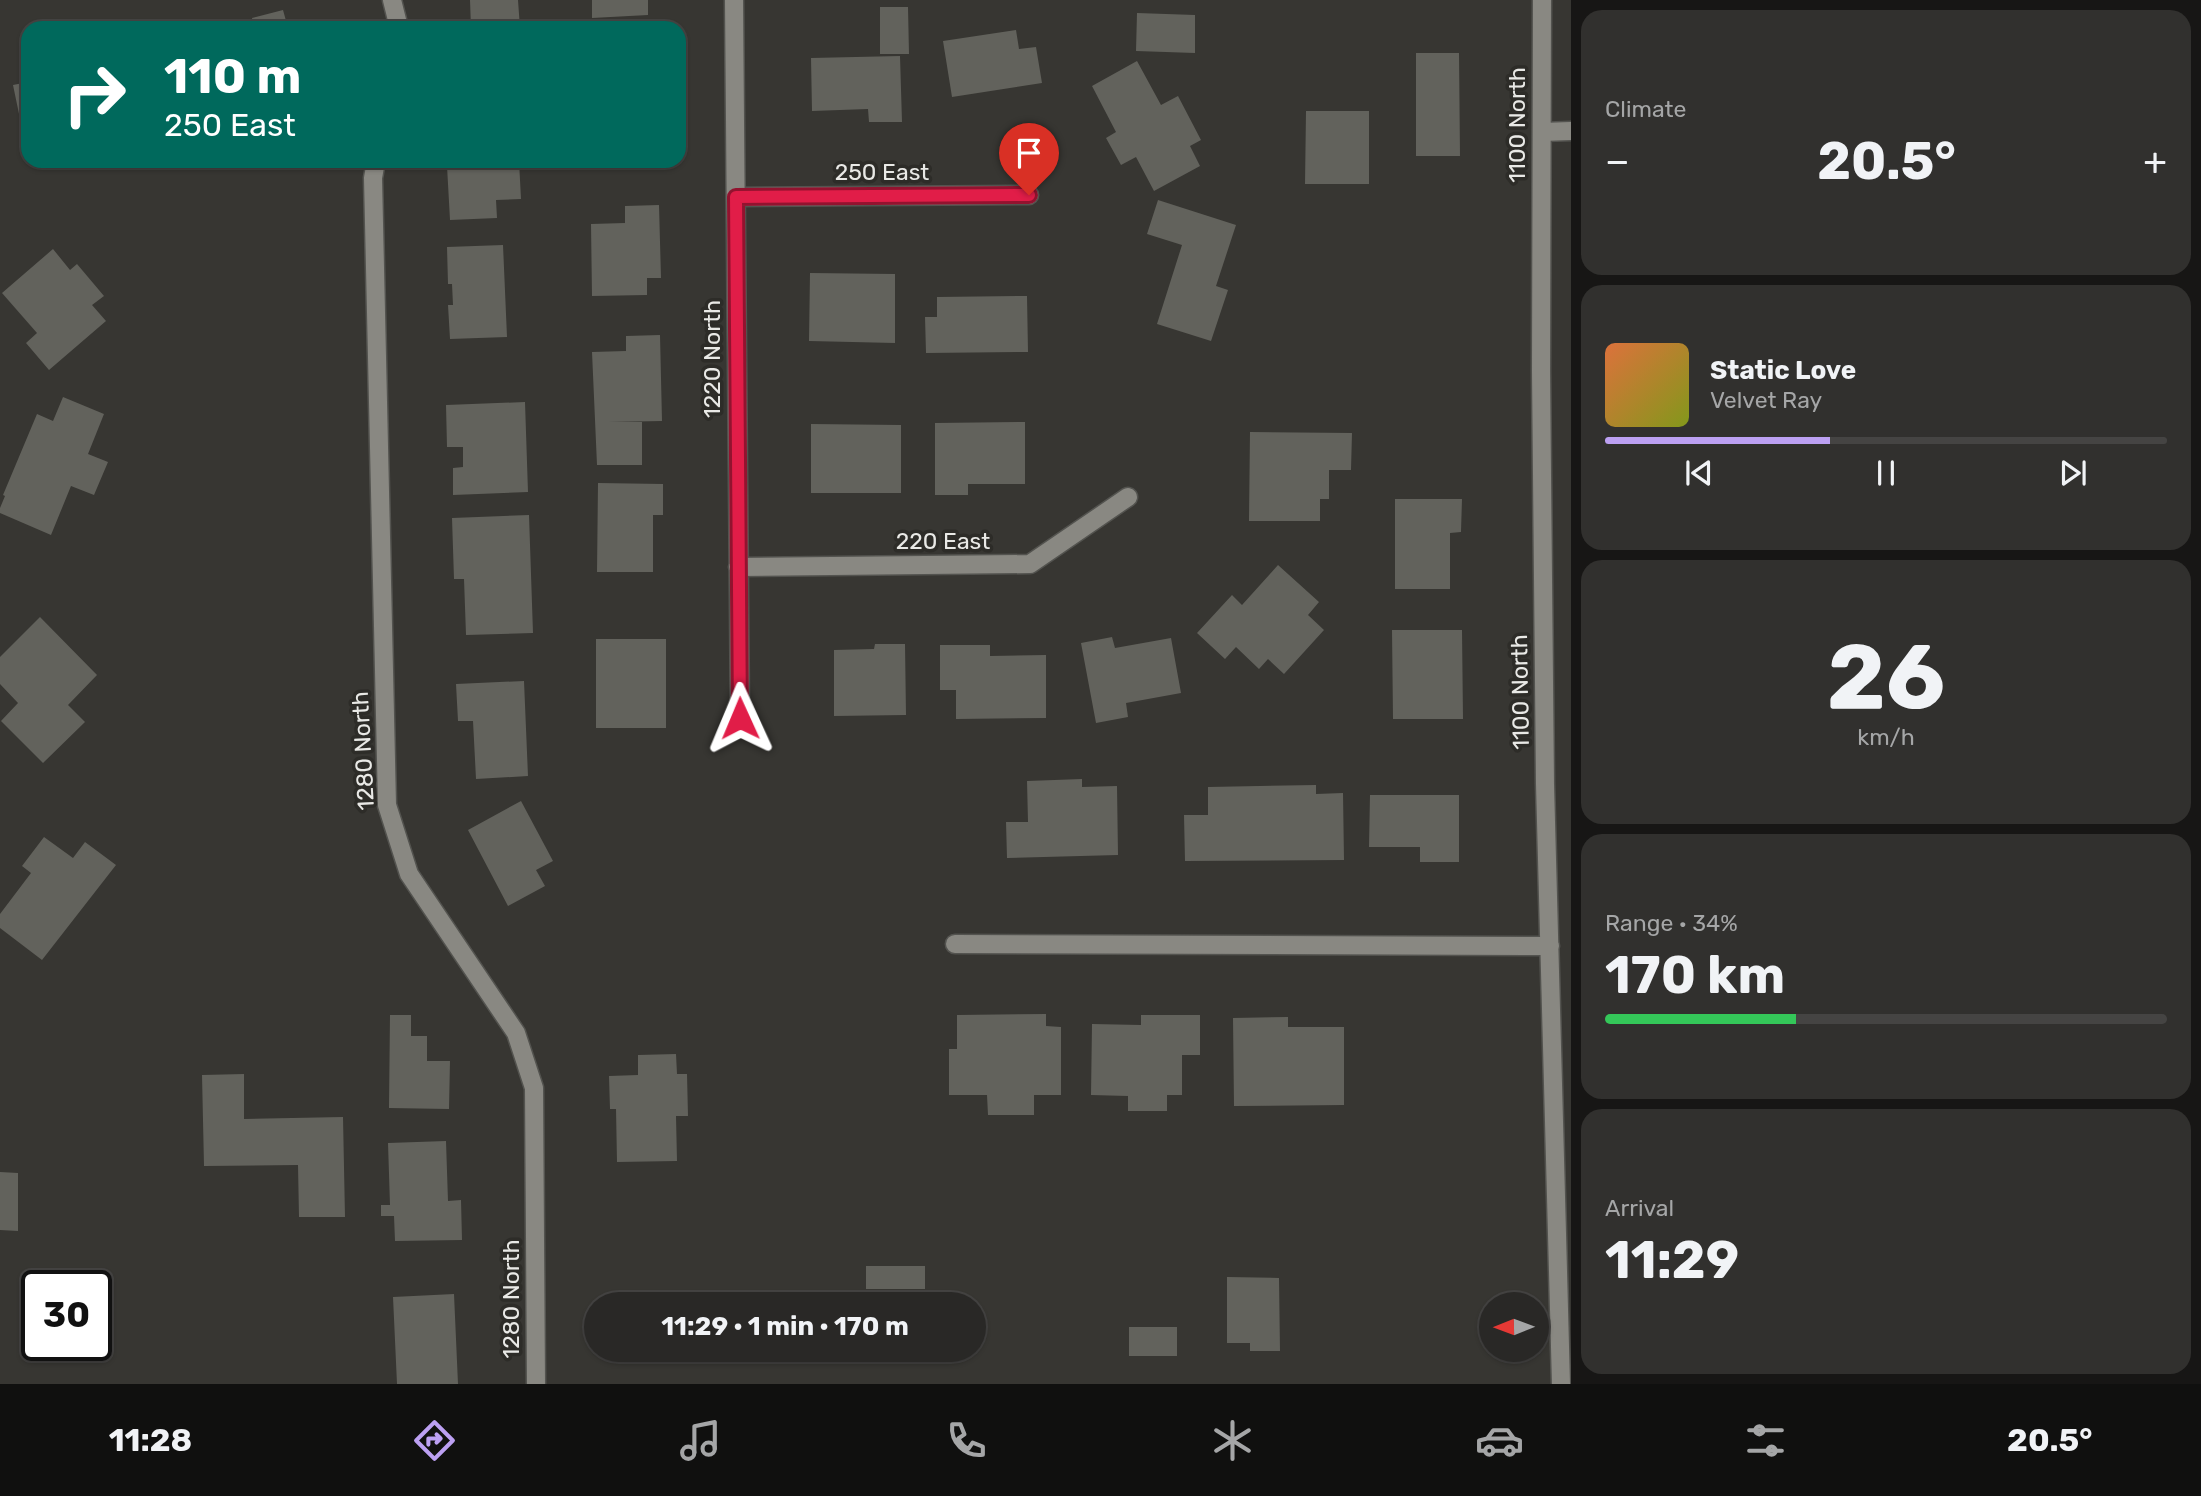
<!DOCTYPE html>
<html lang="en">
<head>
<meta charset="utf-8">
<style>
  body { margin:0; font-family:Rubik,sans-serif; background:#31302e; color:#f1f3f6; height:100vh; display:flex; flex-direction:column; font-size:26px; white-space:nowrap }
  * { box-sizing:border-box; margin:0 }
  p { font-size:23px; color:#a5a6a7 }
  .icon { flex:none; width:38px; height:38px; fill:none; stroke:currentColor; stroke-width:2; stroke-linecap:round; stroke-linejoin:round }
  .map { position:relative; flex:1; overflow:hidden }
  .details { display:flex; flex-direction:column; gap:10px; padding:10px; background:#171615; width:630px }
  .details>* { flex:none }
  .top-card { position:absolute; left:21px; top:21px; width:665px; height:147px; border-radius:21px; box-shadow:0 2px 5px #0004,0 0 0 2px #454443; background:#00695c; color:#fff; overflow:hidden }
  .needle { width:46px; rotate:269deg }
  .buttons { position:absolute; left:1479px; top:1292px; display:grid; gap:14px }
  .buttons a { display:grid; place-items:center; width:70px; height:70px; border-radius:50%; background:#292826; box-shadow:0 2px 5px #0004,0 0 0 2px #454443; font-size:35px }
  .speed { position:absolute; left:21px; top:1270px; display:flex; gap:14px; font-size:35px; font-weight:700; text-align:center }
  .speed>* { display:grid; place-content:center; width:91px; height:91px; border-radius:50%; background:#292826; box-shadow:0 2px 5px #0004,0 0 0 2px #454443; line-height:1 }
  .speed .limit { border:4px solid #111; border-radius:10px; background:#fff; color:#111 }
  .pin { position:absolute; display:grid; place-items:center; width:60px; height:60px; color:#fff; margin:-72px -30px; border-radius:50% 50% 50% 0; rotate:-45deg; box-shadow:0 0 7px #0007 }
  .pin .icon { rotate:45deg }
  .me { position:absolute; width:77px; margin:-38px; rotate:359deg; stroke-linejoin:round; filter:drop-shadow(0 0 5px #0008) }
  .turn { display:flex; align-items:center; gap:24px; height:147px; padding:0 28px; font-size:32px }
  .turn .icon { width:91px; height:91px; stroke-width:2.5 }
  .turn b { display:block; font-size:49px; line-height:60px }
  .big { font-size:52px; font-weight:700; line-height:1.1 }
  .details .widget { flex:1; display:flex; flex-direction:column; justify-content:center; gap:10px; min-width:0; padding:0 24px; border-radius:21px; background:#31302e }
  .details .dial { align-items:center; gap:0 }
  .dial b { font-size:91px; line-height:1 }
  .song { display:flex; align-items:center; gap:21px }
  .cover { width:84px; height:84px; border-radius:10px; background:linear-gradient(135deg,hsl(20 70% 55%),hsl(70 70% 35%)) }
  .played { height:7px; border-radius:4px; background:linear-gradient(90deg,#bca0f2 40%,#454443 40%) }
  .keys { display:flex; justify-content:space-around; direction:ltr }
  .heat { display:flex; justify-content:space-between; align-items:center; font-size:38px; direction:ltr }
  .charge { height:10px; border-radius:5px; background:linear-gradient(90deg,#34c759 34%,#454443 0) }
  .trip { position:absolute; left:584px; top:1292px; width:402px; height:70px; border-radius:35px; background:#292826; box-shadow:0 2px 5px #0004,0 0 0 2px #454443; font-weight:700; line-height:70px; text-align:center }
  .dock { display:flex; height:112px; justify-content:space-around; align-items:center; background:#10100f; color:#a5a6a7 }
  .dock .icon { width:49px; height:49px }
  .dock .active { color:#bca0f2 }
  .dock b { font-size:32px; color:#f1f3f6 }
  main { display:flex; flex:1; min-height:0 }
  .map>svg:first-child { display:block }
</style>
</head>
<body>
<main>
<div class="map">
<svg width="1571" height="1384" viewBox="0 0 1571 1384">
  <rect width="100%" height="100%" fill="#373632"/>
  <path fill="#62625c" d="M470,0h48l2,28h-49z
    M592,0h56v15l-56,3z
    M880,7h28l1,47h-29z
    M283,10l5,18h-34l-2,-10z
    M1137,13l58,2v38l-59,-2z
    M1016,30l3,19 17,-2 6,36 -90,14 -9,-56z
    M1416,53h43l1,103h-44z
    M900,56l2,66h-33l-1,-13 -56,2 -1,-53z
    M1137,61l24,44 17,-9 23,44 -11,6 10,20 -46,25 -18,-34 -15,8 -15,-27 10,-6 -24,-46z
    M28,82v55l-4,1 -11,-53z
    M1306,111h63v73h-64z
    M460,161h59l2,38 -25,1 1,18 -47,2 -3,-54h14z
    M1158,200l78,25 -20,61 12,4 -17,51 -54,-17 25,-79 -35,-11z
    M659,205l2,73h-14v17l-55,1 -1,-72 34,-1v-17z
    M503,245l4,92 -57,2 -2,-34h5l-1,-21h-4l-1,-37z
    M53,249l17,21 7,-6 27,32 -12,9 14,16 -57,49 -23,-27 11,-10 -35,-40z
    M810,273l85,1v69l-86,-2z
    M1027,296l1,56 -102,1 -1,-36h12v-20z
    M660,335l2,86 -53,1h33v43h-45l-5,-113 34,-1v-15z
    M63,397l41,17 -16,40 20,8 -14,33 -23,-9 -20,49 -51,-22v-5l5,-12 -2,-1 34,-81 16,7z
    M525,402l3,90 -75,3v-27l10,-1v-20h-16l-1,-42z
    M1025,422v62h-57v11h-33v-72z
    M811,424l90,1v68h-90z
    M1250,432l102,1 -1,37h-22v29h-9v22h-71z
    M598,483l65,1v31h-10v57h-56z
    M1395,499h67l-1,33 -11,1v56h-55z
    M529,515l4,118 -67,2 -2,-56h-10l-2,-61z
    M1278,565l41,37 -11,13 16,15 -40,44 -16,-15 -9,10 -23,-22 -11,12 -28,-26 35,-38 10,10z
    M40,617l57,58 -29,30 17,17 -42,41 -42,-42 17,-18 -18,-19v-27z
    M1392,630h70l1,89h-70z
    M1112,637l3,11 56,-10 10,55 -55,10 2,14 -32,6 -15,-80z
    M596,639h70v89h-70z
    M875,644h30l1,71 -72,1v-66l40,-1z
    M940,645h50v11l56,-1v63l-90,1v-29h-16z
    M524,681l4,95 -52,3 -3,-58h-15l-2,-37z
    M1082,779v8l35,-1 1,69 -111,3 -1,-36h22l-1,-41z
    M1316,785v9l27,-1 1,67 -159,1 -1,-46h24v-28z
    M1370,795h89v67h-39v-15h-51z
    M521,801l32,60 -17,9 9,16 -37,20 -40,-76z
    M44,837l29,21 12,-16 31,23 -74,95 -42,-32v-14l31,-41 -9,-7z
    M1046,1014v12l15,1v68h-27v20h-46l-1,-20h-38v-46h8v-34z
    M390,1015h21v21h16v25h23l-1,48 -60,-1z
    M1141,1015h59v40h-18v40h-15v16h-39v-15l-37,-1 1,-71 49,1z
    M1288,1017v10h56v78l-110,1 -1,-88z
    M676,1054l1,20h10l1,42h-12l1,45 -60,1 -1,-53h-6l-1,-33 29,-1v-20z
    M244,1074v45l99,-2 2,100h-46l-1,-52 -94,1 -2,-91z
    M446,1141l2,60 13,-1 1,40 -67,1 -1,-25h-13v-11h9l-2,-62z
    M0,1172l18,1v58l-18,-1z
    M866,1266h59v23h-59z
    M1227,1277l52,1 1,73h-30v-8h-23z
    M454,1294l4,90h-61l-4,-87z
    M1129,1327h48v29h-48z
    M655,1349h99v6l-99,-2z"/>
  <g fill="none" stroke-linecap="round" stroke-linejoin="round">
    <g stroke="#53534f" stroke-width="21">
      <path id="minor" d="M392,0l7,28
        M734,0l6,718
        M1542,0l-1,371 4,413 16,600
        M1542,132l29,-1
        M376,161l-3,17 14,627 22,69 107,159 18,55 2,296
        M736,197l293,-2
        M738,567l292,-3 98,-67
        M955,944l595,2"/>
    </g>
    <use href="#minor" stroke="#898882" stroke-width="18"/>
  </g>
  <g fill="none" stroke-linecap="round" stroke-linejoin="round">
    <g stroke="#92132f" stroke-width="18">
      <path id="route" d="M740,718l-4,-521 293,-2"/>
    </g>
    <use href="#route" stroke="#e11d48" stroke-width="12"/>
  </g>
  <g text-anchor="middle" stroke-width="7" stroke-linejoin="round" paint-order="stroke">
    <g font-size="23" fill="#e9e9e6" stroke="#2d2c28">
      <text transform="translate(1517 125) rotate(-90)" y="8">1100 North</text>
      <text x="882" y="180">250 East</text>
      <text transform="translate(712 359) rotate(-90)" y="8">1220 North</text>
      <text x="943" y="549">220 East</text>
      <text transform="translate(1520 692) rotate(-91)" y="8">1100 North</text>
      <text transform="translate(363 751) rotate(-93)" y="8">1280 North</text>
      <text transform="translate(511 1299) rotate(-90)" y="8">1280 North</text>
    </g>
  </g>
</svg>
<div class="buttons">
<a><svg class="needle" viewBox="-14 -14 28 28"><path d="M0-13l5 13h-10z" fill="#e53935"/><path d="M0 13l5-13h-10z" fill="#a5a6a7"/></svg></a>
</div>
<div class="speed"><div class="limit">30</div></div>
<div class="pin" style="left:1029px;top:195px;background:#d93025"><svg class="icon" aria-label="arrive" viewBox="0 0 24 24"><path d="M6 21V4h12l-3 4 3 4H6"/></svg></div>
<svg class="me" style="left:740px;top:718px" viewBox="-20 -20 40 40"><path d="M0-17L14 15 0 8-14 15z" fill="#e11d48" stroke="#fff" stroke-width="4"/></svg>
<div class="trip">11:29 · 1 min · 170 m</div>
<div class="top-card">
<div class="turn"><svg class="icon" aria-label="right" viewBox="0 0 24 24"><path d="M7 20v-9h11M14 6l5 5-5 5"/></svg><div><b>110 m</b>250 East</div></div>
</div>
</div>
<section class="details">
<div class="widget"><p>Climate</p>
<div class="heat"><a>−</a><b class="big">20.5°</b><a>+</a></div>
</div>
<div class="widget">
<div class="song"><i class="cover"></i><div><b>Static Love</b><p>Velvet Ray</p></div></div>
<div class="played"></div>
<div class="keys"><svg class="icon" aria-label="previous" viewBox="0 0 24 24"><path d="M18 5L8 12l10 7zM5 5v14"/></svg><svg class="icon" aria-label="pause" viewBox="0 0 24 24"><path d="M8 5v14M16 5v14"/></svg><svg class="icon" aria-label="next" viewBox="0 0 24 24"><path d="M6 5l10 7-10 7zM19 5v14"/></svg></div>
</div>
<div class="widget dial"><b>26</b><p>km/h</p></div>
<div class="widget"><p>Range · 34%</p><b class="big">170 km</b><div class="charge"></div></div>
<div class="widget"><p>Arrival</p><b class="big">11:29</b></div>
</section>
</main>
<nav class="dock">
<b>11:28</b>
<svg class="icon active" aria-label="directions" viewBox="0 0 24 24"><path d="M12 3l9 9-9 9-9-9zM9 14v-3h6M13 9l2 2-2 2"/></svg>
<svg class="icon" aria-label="music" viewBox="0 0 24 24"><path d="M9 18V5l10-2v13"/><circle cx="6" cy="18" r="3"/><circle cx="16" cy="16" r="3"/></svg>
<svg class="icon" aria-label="phone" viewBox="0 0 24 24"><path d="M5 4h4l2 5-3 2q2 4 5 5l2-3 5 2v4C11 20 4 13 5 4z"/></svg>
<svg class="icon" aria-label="climate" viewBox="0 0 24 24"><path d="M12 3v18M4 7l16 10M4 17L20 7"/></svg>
<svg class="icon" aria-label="car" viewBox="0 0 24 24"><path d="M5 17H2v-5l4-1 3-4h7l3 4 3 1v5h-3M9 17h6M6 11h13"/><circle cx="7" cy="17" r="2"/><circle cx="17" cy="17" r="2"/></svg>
<svg class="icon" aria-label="filters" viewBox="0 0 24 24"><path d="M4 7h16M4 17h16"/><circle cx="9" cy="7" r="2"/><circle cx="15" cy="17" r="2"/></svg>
<b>20.5°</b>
</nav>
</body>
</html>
